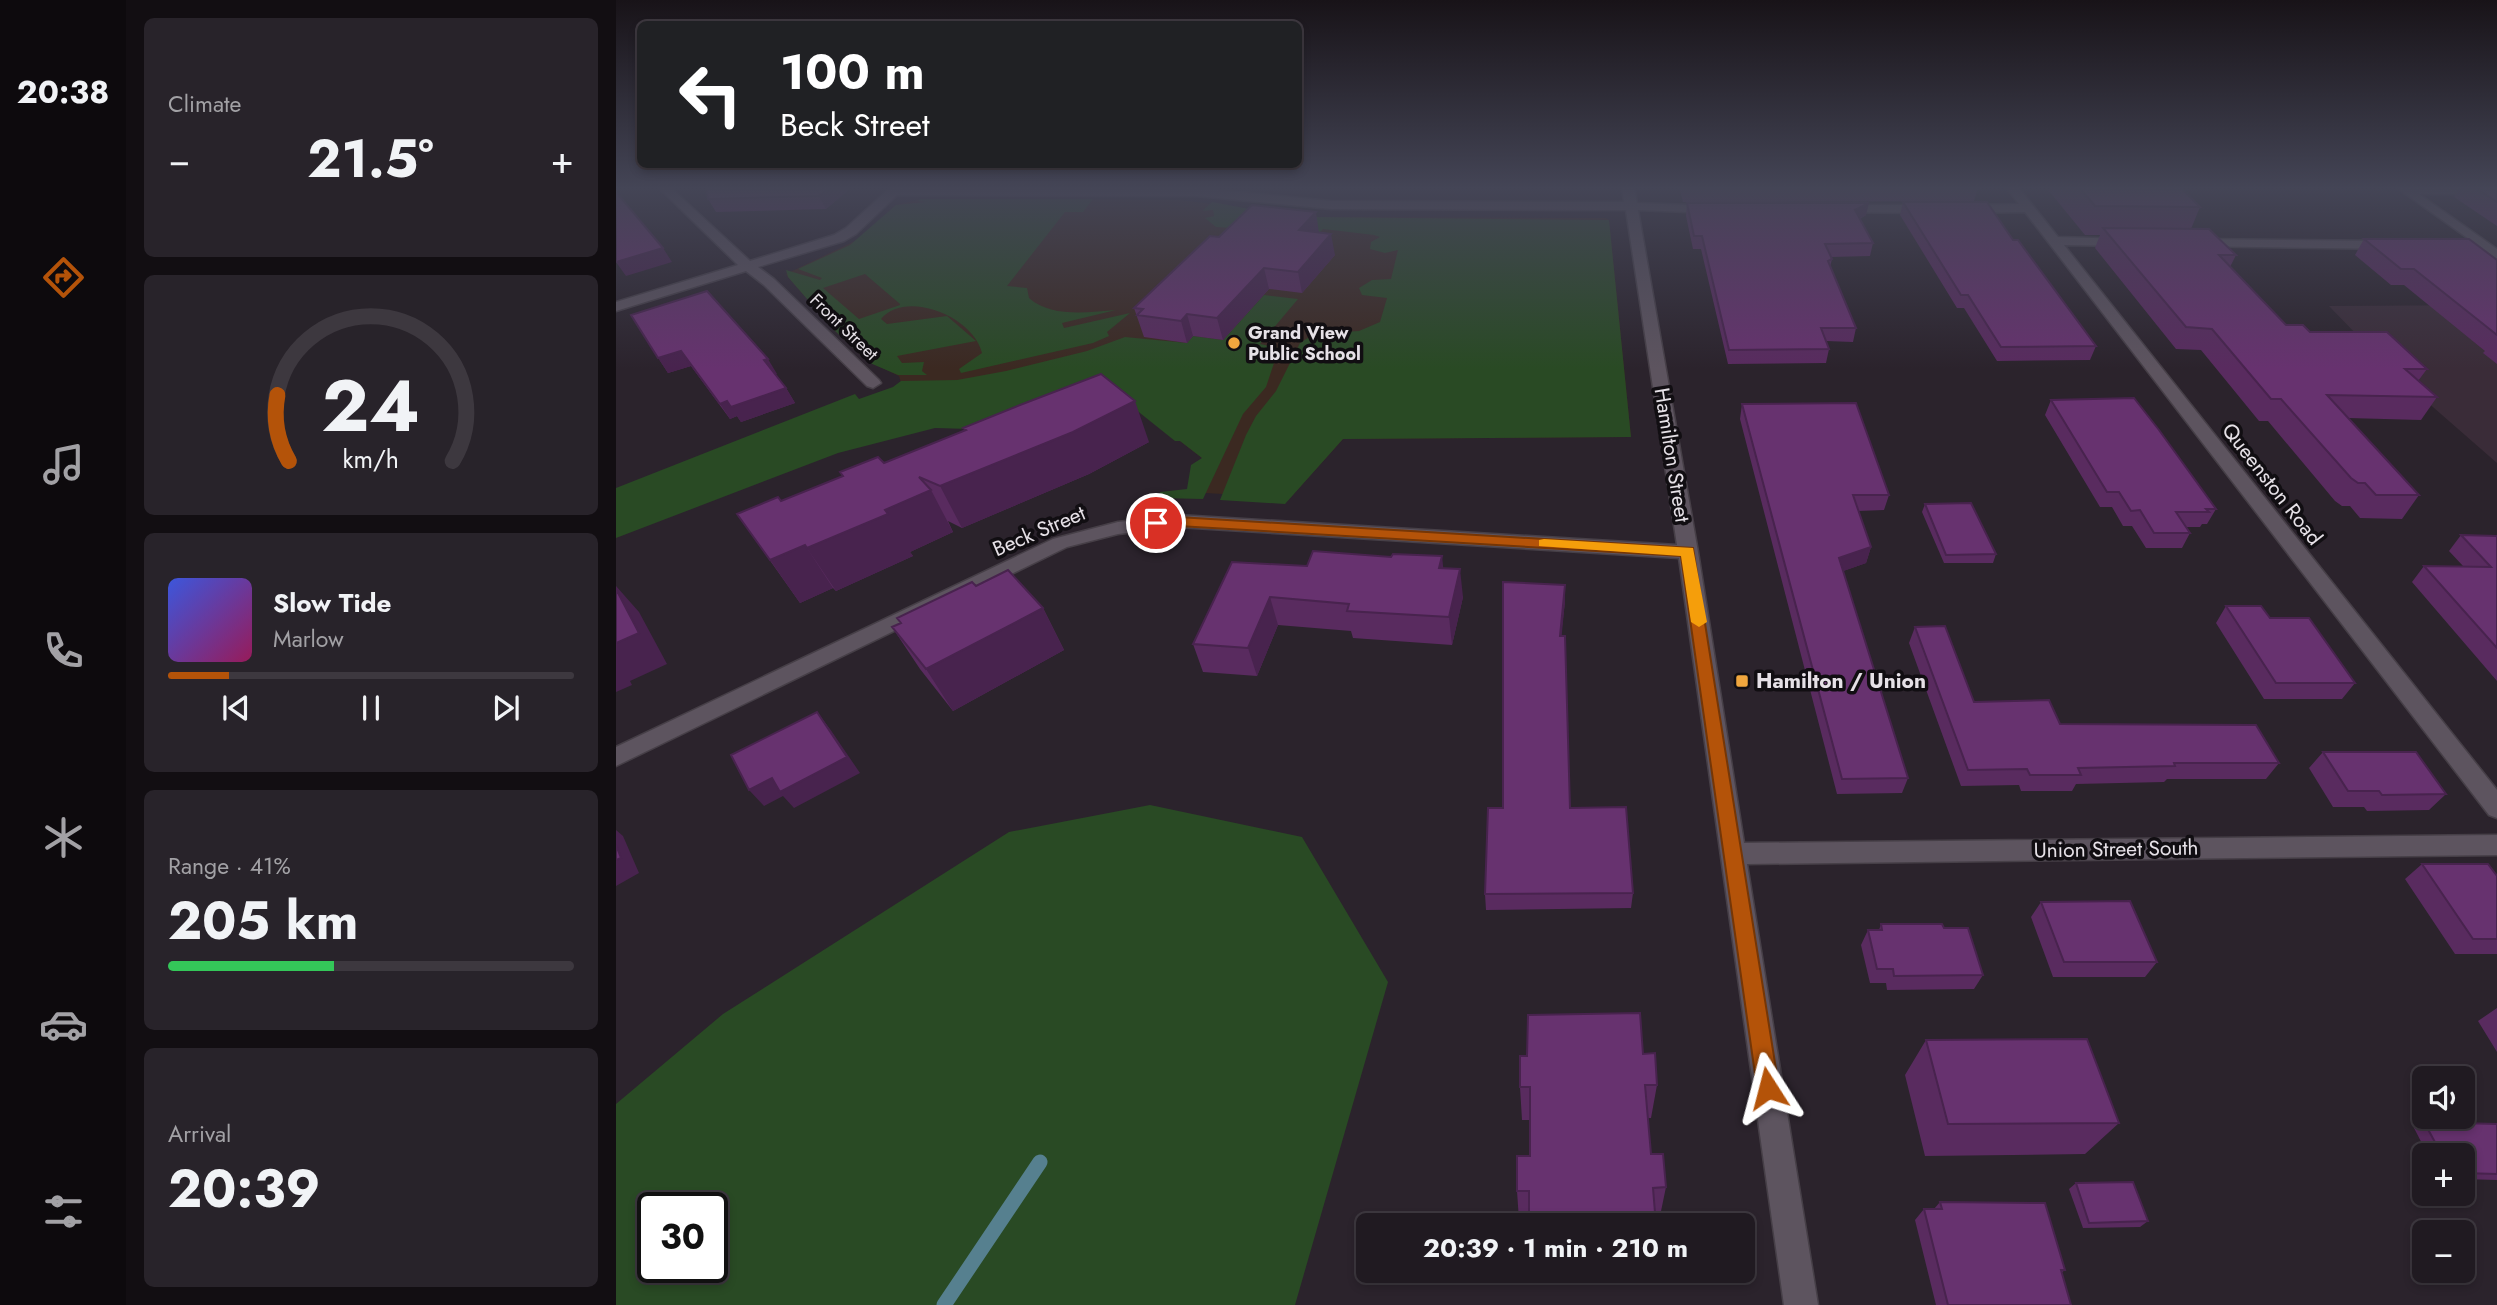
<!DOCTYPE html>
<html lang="en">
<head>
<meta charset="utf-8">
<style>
  body { margin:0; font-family:Jost,sans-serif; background:#28232a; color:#f1f3f6; height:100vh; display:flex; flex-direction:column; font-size:26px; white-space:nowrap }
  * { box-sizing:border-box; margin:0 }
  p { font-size:23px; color:#a2a1a5 }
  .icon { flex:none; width:38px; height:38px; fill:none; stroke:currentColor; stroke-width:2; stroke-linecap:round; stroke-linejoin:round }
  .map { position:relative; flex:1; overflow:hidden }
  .side { display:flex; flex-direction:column; gap:18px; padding:18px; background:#120e12; width:490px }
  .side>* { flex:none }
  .guide { position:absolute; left:21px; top:21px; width:665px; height:147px; border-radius:10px; box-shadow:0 4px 10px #0003,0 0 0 2px #3d383f; background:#202124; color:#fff; overflow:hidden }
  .controls { position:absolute; left:1796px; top:1066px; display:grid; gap:14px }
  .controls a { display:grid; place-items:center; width:63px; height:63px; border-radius:10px; background:#201a21; box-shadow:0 4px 10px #0003,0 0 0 2px #3d383f; font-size:35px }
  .speed { position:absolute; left:21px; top:1192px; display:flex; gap:14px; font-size:35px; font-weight:700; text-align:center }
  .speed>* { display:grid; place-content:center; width:91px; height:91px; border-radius:50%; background:#201a21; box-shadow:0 4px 10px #0003,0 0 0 2px #3d383f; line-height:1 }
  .speed .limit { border:4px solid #111; border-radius:10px; background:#fff; color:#111 }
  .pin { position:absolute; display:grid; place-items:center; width:60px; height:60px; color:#fff; margin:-30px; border:4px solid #fff; border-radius:50%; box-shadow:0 2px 7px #0007 }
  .me { position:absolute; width:77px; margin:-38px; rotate:351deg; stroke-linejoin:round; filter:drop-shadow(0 0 5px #0008) }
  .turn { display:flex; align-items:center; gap:24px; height:147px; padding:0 28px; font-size:32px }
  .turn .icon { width:91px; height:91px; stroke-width:2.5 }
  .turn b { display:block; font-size:49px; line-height:60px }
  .big { font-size:52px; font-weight:700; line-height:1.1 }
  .side .card { flex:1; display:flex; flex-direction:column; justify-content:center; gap:10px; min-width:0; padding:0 24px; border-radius:10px; background:#28232a }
  .side .dial { align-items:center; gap:0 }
  .dial svg { height:182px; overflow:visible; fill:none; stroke:#3d383f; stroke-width:7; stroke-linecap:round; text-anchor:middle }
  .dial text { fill:#f1f3f6; stroke:none }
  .song { display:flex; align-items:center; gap:21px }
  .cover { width:84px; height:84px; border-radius:10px; background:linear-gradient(135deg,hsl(230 70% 55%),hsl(330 70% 35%)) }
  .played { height:7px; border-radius:4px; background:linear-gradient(90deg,#b45309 15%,#3d383f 15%) }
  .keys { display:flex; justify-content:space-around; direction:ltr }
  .heat { display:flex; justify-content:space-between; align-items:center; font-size:38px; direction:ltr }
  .charge { height:10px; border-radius:5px; background:linear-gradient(90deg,#34c759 41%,#3d383f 0) }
  .trip { position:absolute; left:740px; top:1213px; width:399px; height:70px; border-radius:10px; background:#201a21; box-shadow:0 4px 10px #0003,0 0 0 2px #3d383f; font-weight:700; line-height:70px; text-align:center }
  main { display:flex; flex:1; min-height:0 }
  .tabs { display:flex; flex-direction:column; width:126px; justify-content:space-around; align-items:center; background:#0d0a0d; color:#a2a1a5 }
  .tabs .icon { width:49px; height:49px }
  .tabs .on { color:#b45309 }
  .tabs b { font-size:32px; color:#f1f3f6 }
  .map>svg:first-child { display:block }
</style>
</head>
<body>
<main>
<nav class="tabs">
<b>20:38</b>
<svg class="icon on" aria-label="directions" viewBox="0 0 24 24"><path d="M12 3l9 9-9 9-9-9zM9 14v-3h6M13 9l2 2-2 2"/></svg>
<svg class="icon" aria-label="music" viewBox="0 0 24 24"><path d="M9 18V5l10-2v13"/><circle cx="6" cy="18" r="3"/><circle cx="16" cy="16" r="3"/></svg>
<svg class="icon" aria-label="phone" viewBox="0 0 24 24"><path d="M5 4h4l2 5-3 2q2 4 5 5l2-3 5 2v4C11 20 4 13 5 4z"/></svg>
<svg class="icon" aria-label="climate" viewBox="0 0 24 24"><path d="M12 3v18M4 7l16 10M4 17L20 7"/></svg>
<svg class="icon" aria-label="car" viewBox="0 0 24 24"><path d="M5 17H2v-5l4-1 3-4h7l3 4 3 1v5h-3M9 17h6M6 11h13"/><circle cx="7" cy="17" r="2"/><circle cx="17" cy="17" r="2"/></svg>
<svg class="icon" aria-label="filters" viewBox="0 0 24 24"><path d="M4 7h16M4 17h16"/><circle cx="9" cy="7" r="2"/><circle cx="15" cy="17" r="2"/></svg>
</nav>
<section class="side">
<div class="card"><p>Climate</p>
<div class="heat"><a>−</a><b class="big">21.5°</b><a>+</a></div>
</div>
<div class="card dial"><svg viewBox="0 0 100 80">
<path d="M14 69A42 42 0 1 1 86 69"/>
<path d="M14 69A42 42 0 0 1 9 40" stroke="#b45309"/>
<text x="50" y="56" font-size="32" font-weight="700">24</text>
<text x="50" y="72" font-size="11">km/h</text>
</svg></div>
<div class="card">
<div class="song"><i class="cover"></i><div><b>Slow Tide</b><p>Marlow</p></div></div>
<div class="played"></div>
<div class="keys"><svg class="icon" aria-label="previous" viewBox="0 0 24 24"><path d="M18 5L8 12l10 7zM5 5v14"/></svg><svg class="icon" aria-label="pause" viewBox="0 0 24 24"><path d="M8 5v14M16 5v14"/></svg><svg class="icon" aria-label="next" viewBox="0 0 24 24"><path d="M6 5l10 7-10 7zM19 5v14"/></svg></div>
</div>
<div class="card"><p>Range · 41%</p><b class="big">205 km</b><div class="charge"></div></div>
<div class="card"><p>Arrival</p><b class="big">20:39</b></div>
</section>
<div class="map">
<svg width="1881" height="1305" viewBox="0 0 1881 1305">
  <rect width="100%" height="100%" fill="#2b232c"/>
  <path fill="#3a2c38" d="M1881,305v158l-103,-90 -65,-67z"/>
  <path fill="#3b2921" d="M306,199l258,1 132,17 294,1 3,2 22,217 -288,2 -53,59 -101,-6 13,-34 -131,-101 -166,39 -6,-20 -33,-16 -32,-30 -46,-53 -2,-3 75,-36 35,-33z"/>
  <path fill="#294a24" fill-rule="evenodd" d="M304,199h173l-10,13h-18l-58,74 20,2 2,10c22,20 60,14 87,12l-54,13 2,5 66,-15 -23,19 2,4 -16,7 -132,30 -2,-4 23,-16c-8,-36 -76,-64 -101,-34l6,5 60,-8 29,25 -79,15 5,7 22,-1 -2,9 5,4h-29l-28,-12 -36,-33 -46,-53 -2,-7 34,10 2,-2 -24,-9 52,-24 46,-40 30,-3 -8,-1zM249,274l35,30v1l-41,14 -36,-31z
    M596,202l64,12 36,3 297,3 22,217 -288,2 -58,65 -65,-4 26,-65 10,-19 20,-25 24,-48 14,-9 45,-3 21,-9 7,-24 -25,-3 -3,-7 13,-8 19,-1 7,-29 -13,3 -15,-4 1,-7 9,-5 -6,-2 -51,-6 -4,4 -103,-6 -11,-9 9,-2 -1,-6 -11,1z
    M648,295l34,4 -38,45 19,4 -13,39 -23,27 -40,85 -44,-1 1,-6 27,-3 4,-24 11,-7 -22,-17h-5l-65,-52 -139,40 -36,-1 -97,25 -222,85v-50l239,-94 4,5 34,-12 8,-6 56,-1 49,-9 81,-20 38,-14 62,6 6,-7 30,4z
    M534,805l152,32 86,145 -93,323h-679v-201l107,-90 286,-182zM37,1208h59v59h-59z"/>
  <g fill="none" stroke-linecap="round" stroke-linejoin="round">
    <path stroke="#56808f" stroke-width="15" d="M328,1305l96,-143"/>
    <g stroke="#463f47" stroke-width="3">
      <path id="street" d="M42,187h12l80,74 84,-26 12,-7 45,-41 306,1 134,13 293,1 -2,-15h12l3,16 79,3 2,3 -6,4 -74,-3 60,342 46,291 753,-8v20l-750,9 71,441h-34l-105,-747 -501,-31 -60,7 -51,13 -451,219v-19l437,-208 65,-17 60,-7 499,30 -51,-335 -295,-1 -134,-13 -300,-1 -41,39 -12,7 -86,26 16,12 105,101 2,3 -8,5 -6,-2 -103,-101 -18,-14 -130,40v-9l122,-37z
        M1390,187h12l40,50 71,2v6l-5,1 -60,-1 433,545v28l-8,-3 -464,-603 -60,1 -6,-4 6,-4 54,-1z
        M1793,187h74l-21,7h-57l-2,-3z
        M1223,205h90l6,4 -6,4 -94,-1 -2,-3z
        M1579,239l195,2 7,4 -7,4 -200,-3v-6z"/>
    </g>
    <g stroke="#463f47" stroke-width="3">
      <path id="secondary" d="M1780,187h13l88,62v10z"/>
    </g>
    <use href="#street" fill="#5d545f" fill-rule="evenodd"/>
    <use href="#secondary" fill="#5d545f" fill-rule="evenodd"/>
  </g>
  <path fill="#592b5f" d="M90,187h146l-26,22 -110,3 -8,-13z
    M1063,187h298l1,1 -4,13 -291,1z
    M1435,187h129l20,20 -9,22 45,26 -6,12 56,58 141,44 -9,12 19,16 -16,23 -73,-2 71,77 -17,24 -42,-1 -10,-12h-8l-7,-5 -67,-80h-9l-58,-71 -25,-1 -81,-101 5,-13h-15l-36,-44z
    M1844,187h37v39l-43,-29z
    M1287,202l110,38 83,106 -6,14 -93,1 -33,-53h-7l-57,-93z
    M1071,203l179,12 -6,4 13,24 -3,13 -39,1 1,2 -2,8 26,61 -3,14 -27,-1 3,8 -3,14 -98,1 -27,-115h-8l-7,-33z
    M703,233l16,22 -33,38 -33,-4 -46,51 -30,-4 -6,7 -43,-6 -10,-29 85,-71z
    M1748,239l133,21v104l-14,-11 2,-2 -81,-66h-13l-36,-30z
    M15,315l146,59h-2l11,14 9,15 -54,19 -4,-6 -7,3 -39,-53 -23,7z
    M1435,400l165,109 -9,15h-5l-2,3h-14l4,6 -8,15h-36l-14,-22h-9l-11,-19h-12l-55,-92z
    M1126,404l147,91 -5,15 -26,1 13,36 -5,16 -23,8 65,207 -6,15 -65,1 -97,-375z
    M347,428l186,14 -60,32 -127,54 -14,-7 5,11 -43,20 3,4 -77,35 -3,-3 -33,15 -63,-89 44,-13 103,-38 81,-32z
    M1309,504l71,50 -3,9h-49l-22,-51z
    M1845,535l36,1v145l-85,-99 12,-16h39l-14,-15z
    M691,566l136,2 20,29 -11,48 -99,-7 -2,-7 -73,-6 -21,51 -54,-4 -10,-28z
    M949,585v16l-4,35 9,172 63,85 -2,15 -145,2 -1,-16 18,-86z
    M360,586l67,22 21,42 -111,61 -33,-42 -28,-42z
    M1610,606l44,12 85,65 -13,16h-78l-48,-76z
    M1299,627l59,75 86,22 219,39 -13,16h-99l-3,3 -88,2 -4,7h-51l-2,-6 -58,1 -52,-143z
    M1707,752l123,42 -17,16 -62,1 -3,-4h-31l-24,-39z
    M1806,864l75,12v78h-42l-50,-75z
    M1425,902l116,60 -12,15h-92l-22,-60z
    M1265,924l63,4 39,47 -9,14 -87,1 -1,-7h-16l-9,-38 7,-15h11z
    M1881,1008v44l-19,-31z
    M1310,1040l193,83 -34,31 -160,2 -20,-81z
    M1027,1054l14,31 -6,33h-3l3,36 15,33 -6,29 -141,4 -2,-29 13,-35v-36h-8l-2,-33z
    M1808,1122l73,2v56l-35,-1v-24h-34l-14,-27z
    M1460,1183l72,38 -8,6 -57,1 -14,-39z
    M1324,1202l125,68 -4,3 10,32h-135l-21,-85 9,-11h10z"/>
  <path fill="#48234e" d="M214,187h22l-26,22 -7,-13z
    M1253,203l-3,12 -14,8 3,-13z
    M700,212l3,21 -20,-3z
    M715,234l4,21 -33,38 -4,-21z
    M47,248l9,14 -46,14 -10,-14z
    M648,268l5,21 -46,51 -6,-22z
    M571,314l6,22 -6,7 -6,-22z
    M65,351l10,15 -23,7 -10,-15z
    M152,359l9,15 -4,1 -9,-15z
    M170,388l9,15 -54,19 -10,-15z
    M111,401l10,15 -7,3 -10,-15z
    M519,401l14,41 -60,32 -127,54 -22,-42z
    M315,490l22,42 -43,20 3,4 -77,35 -29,-43 78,-38z
    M189,545l28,43 -33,15 -30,-43z
    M1255,547l-5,16 -31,11 4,-16z
    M826,556l3,28 -6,-16z
    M844,569l3,28 -11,48 -3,-28z
    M949,585v16l-5,52v-17z
    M0,586l23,26 28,52 -37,17 2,4 -16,7z
    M654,597l8,28 -21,51 -9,-28z
    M427,608l21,42 -111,61 -27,-42z
    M201,712l13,17 30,44 -66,35 -11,-12 -19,10 -15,-16z
    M0,830l7,6 16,37 -23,13z"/>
  <path fill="#67326f" stroke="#48234e" stroke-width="2" d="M90,187h124l-11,9 -111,3z
    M1067,187h294l1,1 -294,1z
    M1463,187h101l20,20 -105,-1z
    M1858,187h23v15z
    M0,192l47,56 -47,14z
    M1287,202h84l26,38h5l78,106 -95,1 -33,-52h-7z
    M1071,203h182l-14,7 18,33 -48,1 7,15 -4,2 28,67h-35l8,21 -100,1 -27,-114h-8z
    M636,205l64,7 -17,18 32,4 -33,38 -34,-4 -47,50 -30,-4 -6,7 -44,-6 6,-6 -9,-1 76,-72 9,1z
    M1487,228l106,1 27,26h-17l67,70h17l7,7h77l40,37h-22l32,28 -110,-2 92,100h-43l-11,-12h-7l-7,-5 -70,-79h-10l-59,-70 -26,-2z
    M1748,239h105l28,21v75l-83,-66h-13z
    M91,291l61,68 -4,1 22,28 -55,19 -4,-6 -7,3 -39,-53 -23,7 -27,-43z
    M485,374l34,27 -62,31 -133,54 -21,-9 12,13 -46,20 3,4 -81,34 -2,-3 -35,15 -33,-46 41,-17 3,4 62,-25 -3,-4 38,-15 6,6 82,-33 -3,-2 57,-23z
    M1518,398l25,32 57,79h-10l3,3h-33l14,21h-36l-14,-23 -9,1 -12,-19h-12l-56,-92z
    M1240,403l33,92h-36l18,52 -32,11 69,220 -66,1 -100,-375z
    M1355,503l25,51 -50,1 -21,-51z
    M1845,535l36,1v112l-73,-82 67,1z
    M697,551l78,6 2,-3 49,2 -3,12 21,1 -11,48 -102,-6 2,-7 -79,-7 -22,51 -55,-4 39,-82 75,4z
    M392,570l35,38 -117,61 -34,-42 9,-4 -4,-5 75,-36 4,4z
    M887,582l62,3 -5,51h5l5,172 56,-1 7,86 -148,1 3,-86h15z
    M0,589l23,44 -23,10z
    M1610,606h35l9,12h39l46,65h-79z
    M1329,626l29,76 75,-2 11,24 196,1 23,38h-105l1,3 -97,2 3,7h-51l-3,-6 -59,1 -53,-143z
    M201,712l30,45 -67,35 -8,-14 -23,12 -18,-35z
    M1707,752h93l30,42 -64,1 -3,-4h-31z
    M0,845l5,13 -5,2z
    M1806,864h66l9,12v63h-24z
    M1514,901l27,61h-93l-23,-60z
    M1265,924h61l2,4h24l15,47 -89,1 -1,-7h-16l-9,-39h14z
    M1024,1013l3,41 12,-1 2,32h-12l6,69h12l3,33 -13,1 3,37h-127v-34h-12v-35h13v-69h-10v-31h7l1,-41z
    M1471,1039l32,84 -171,1 -22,-84z
    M1808,1122l73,2v50l-35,-1v-18h-20z
    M1517,1182l15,39 -59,2 -13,-40z
    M1324,1202l105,1 20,67h-4l10,35h-123l-24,-96h18z"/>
  <linearGradient id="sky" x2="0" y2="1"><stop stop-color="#181318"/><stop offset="0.51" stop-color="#444556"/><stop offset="1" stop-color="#444556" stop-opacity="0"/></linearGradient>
  <rect width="1881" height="369" fill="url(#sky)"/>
  <path fill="#b45309" stroke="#753606" stroke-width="2" d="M562,517l515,31 86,540 -3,8 -8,4 -8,-4 -3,-8 -76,-532 -503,-30 -22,1 -7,-4 7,-5z"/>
  <path fill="#f59e0b" d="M928,539l149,9 14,74 -8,5 -8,-5 -10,-66 -142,-10v-6z"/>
  <g fill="#f0a63e" stroke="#110e12" stroke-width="2.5">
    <circle cx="618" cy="343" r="7"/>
    <rect x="1119" y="674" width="14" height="14" rx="3.5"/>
  </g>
  <g text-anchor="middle" stroke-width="7" stroke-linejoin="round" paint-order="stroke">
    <g font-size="18" fill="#e6e1e7" stroke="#110e12">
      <text transform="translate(228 327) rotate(44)" y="6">Front Street</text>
    </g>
    <g font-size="18" font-weight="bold" fill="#e6e1e7" stroke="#110e12" text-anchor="start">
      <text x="632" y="339">Grand View<tspan x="632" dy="21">Public School</tspan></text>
    </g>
    <g font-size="21" fill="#e6e1e7" stroke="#110e12">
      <text transform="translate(1056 455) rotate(81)" y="7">Hamilton Street</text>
      <text transform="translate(1656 484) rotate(52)" y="7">Queenston Road</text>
      <text transform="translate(423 531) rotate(-23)" y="7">Beck Street</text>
      <text transform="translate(1500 849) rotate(-1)" y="7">Union Street South</text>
    </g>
    <g font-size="21" font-weight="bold" fill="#e6e1e7" stroke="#110e12" text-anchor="start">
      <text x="1140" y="688">Hamilton / Union</text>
    </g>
  </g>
</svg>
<div class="controls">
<a><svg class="icon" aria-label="sound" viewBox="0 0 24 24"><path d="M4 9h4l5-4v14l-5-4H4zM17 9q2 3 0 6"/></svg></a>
<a>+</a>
<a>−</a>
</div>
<div class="speed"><div class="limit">30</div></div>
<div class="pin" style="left:540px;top:523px;background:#d93025"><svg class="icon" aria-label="arrive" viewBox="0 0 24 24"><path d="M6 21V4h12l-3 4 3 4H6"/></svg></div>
<svg class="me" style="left:1152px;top:1088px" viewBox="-20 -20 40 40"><path d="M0-17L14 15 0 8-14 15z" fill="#b45309" stroke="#fff" stroke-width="4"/></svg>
<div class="trip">20:39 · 1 min · 210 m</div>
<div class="guide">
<div class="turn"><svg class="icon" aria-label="left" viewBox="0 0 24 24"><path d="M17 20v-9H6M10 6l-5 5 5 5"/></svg><div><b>100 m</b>Beck Street</div></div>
</div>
</div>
</main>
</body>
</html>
